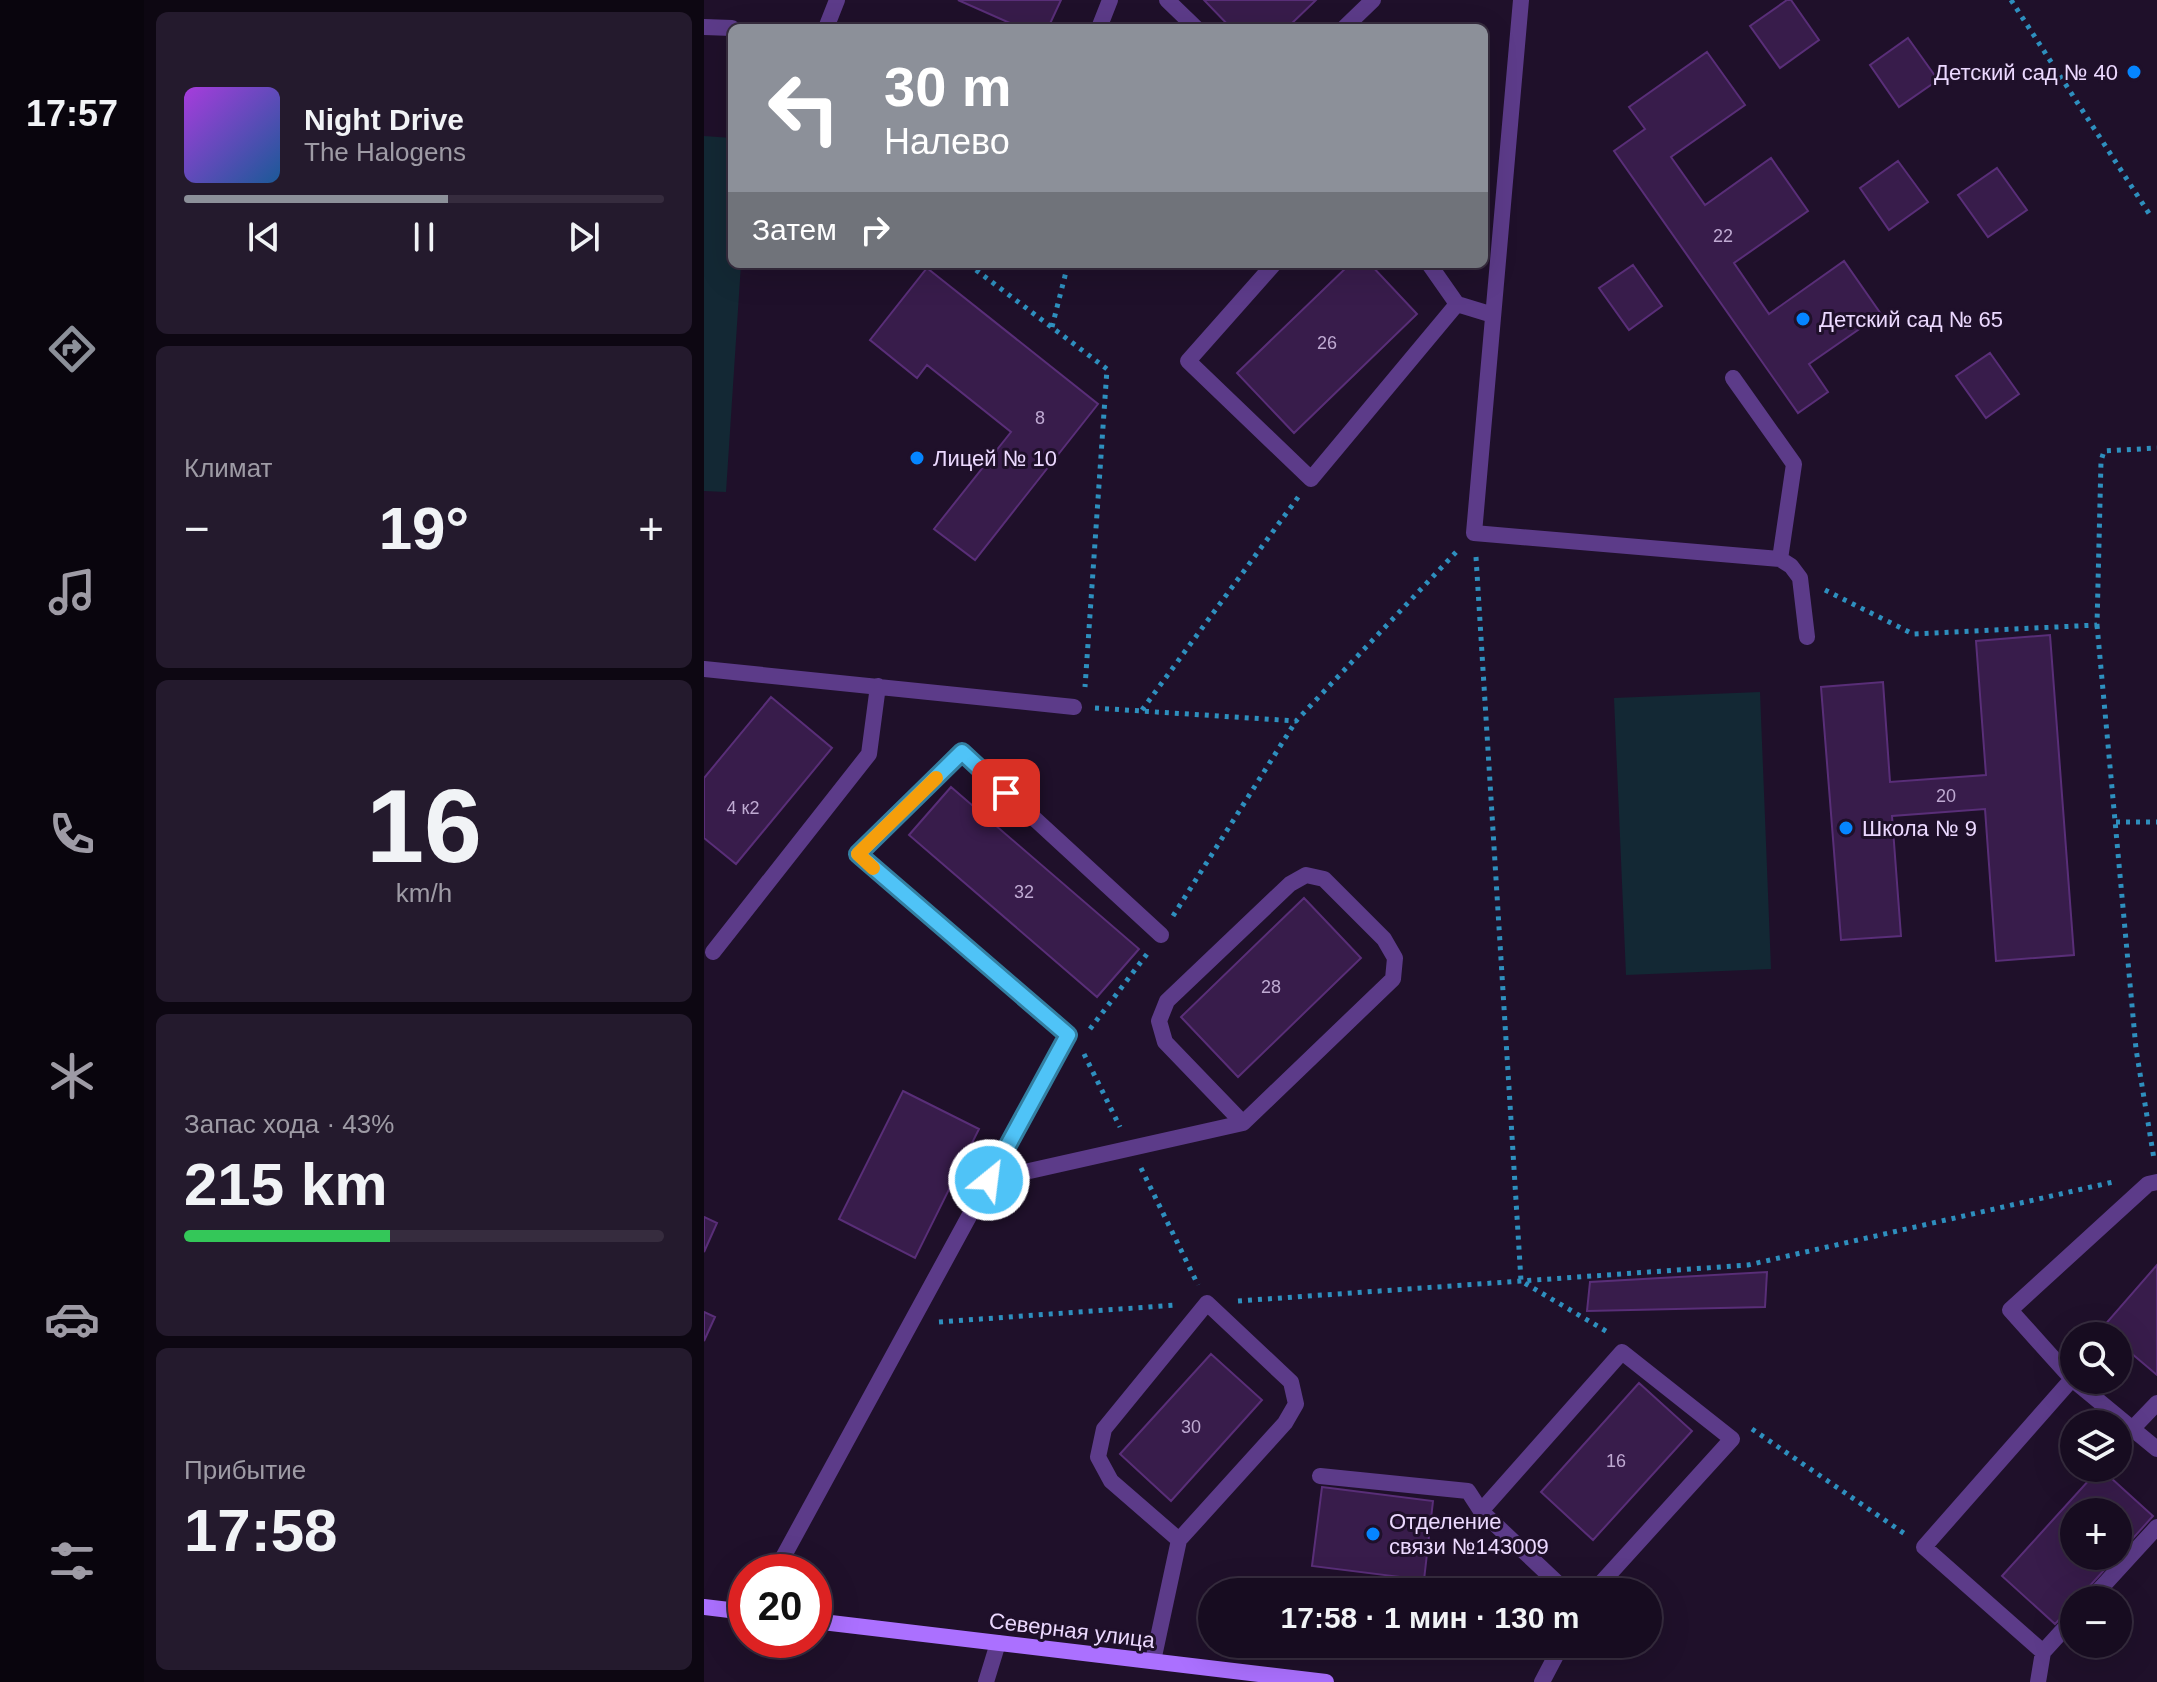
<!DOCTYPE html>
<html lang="ru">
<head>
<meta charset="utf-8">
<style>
  body { margin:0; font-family:Helvetica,sans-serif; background:#241a2d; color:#f1f3f6; height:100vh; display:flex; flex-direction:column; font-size:30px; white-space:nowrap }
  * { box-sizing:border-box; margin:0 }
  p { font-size:26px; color:#9e9ba5 }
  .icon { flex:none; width:44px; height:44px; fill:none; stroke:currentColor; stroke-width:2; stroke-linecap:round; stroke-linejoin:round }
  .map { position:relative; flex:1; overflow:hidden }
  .details { display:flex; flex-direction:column; gap:12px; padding:12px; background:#0d0712; width:560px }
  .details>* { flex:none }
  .banner { position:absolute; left:24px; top:24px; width:760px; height:244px; border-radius:12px; box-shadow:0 8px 32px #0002,0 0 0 2px #362c3e; background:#8c9099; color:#fff; overflow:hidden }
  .tools { position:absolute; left:1356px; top:1322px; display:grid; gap:16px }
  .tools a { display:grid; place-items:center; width:72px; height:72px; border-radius:50%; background:#170c20; box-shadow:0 8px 32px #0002,0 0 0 2px #362c3e; font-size:40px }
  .speed { position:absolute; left:24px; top:1554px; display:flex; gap:16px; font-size:40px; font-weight:700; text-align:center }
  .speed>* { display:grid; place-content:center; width:104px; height:104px; border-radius:50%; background:#170c20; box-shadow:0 8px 32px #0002,0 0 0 2px #362c3e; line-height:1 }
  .speed .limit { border:12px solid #d22; background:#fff; color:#111 }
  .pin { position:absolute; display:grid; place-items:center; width:68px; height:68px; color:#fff; margin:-34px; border-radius:16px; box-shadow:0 4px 12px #0006 }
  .me { position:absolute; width:88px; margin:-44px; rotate:29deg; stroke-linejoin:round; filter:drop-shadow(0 0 6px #0008) }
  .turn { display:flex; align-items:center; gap:28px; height:168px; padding:0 24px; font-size:36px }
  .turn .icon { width:104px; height:104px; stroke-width:2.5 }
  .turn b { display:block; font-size:56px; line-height:68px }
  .then { display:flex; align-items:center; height:76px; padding:0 24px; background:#0003; gap:16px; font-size:30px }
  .big { font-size:60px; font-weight:700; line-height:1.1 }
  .details .tile { flex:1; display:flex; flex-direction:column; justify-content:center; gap:12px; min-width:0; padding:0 28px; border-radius:12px; background:#241a2d }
  .details .dial { align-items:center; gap:0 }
  .dial b { font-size:104px; line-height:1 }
  .song { display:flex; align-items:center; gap:24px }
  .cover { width:96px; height:96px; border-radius:12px; background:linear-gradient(135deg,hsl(280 70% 55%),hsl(210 70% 35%)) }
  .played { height:8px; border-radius:4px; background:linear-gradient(90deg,#8c9099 55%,#362c3e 55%) }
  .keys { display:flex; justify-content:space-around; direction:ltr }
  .heat { display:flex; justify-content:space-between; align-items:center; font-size:44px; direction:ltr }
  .charge { height:12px; border-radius:6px; background:linear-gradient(90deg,#34c759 43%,#362c3e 0) }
  .trip { position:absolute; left:494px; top:1578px; width:464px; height:80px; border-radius:40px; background:#170c20; box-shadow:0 8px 32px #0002,0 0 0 2px #362c3e; font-weight:700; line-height:80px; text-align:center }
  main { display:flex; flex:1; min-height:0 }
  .menu { display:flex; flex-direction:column; width:144px; justify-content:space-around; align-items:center; background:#09050d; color:#9e9ba5 }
  .menu .icon { width:56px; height:56px }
  .menu .on { color:#8c9099 }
  .menu b { font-size:36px; color:#f1f3f6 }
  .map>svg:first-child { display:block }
</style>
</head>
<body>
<main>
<nav class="menu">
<b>17:57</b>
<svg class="icon on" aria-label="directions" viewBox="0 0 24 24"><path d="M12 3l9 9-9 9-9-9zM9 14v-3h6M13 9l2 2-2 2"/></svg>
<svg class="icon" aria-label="music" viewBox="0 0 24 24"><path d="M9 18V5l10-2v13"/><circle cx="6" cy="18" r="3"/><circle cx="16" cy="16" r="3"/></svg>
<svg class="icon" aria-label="phone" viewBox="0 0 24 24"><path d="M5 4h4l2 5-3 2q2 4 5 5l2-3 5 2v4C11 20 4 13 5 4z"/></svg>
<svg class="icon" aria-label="climate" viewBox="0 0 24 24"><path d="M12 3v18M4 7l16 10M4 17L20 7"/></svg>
<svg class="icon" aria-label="car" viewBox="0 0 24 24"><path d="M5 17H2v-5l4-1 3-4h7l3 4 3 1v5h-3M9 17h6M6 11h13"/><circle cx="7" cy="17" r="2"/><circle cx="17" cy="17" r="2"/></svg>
<svg class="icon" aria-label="filters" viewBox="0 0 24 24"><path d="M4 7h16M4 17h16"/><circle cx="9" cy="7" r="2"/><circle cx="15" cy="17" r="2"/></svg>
</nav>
<section class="details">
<div class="tile">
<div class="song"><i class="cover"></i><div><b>Night Drive</b><p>The Halogens</p></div></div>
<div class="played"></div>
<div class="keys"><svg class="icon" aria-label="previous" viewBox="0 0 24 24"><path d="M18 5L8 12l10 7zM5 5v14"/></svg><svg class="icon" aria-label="pause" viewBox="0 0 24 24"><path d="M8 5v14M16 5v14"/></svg><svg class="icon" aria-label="next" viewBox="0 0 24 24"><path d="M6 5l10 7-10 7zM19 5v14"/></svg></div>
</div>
<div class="tile"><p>Климат</p>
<div class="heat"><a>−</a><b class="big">19°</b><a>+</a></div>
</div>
<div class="tile dial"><b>16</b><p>km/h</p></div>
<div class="tile"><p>Запас хода · 43%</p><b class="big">215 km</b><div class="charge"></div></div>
<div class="tile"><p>Прибытие</p><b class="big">17:58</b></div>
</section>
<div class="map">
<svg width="1453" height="1682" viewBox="0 0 1453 1682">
  <rect width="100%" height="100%" fill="#1f102a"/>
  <path fill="#132834" d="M0,136l28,2v126h9l-15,228 -22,-1z
    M1056,692l11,277 -145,6 -12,-277z"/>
  <path fill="#381c4b" stroke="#592e78" stroke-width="2" d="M254,0h103l-13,28h-27z
    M500,0h112l-29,28h-56z
    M1083,0h4l28,40 -39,28 -30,-42z
    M1204,38l30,42 -39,27 -29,-42z
    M1003,52l38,53 -74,52 34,48 66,-47 37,53 -74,52 35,51 75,-53 37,53 -72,50 19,28 -30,21 -184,-262 31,-22 -16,-22z
    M1194,161l30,41 -39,28 -29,-42z
    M1293,168l30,42 -39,27 -30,-42z
    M646,264h20l47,50 -123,119 -57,-60z
    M929,265l29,41 -33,24 -30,-42z
    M223,268l171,136 -123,156 -41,-31 77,-97 -84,-67 -10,13 -47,-38z
    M1286,353l29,41 -33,24 -30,-42z
    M1346,635l24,320 -78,6 -11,-152 -93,7 9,120 -60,4 -20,-253 62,-5 7,100 96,-7 -10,-134z
    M67,697l61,51 -96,116 -32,-26v-60z
    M247,787l188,162 -42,48 -188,-162z
    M600,898l57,60 -123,119 -57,-60z
    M199,1091l76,38 -64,129 -76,-39z
    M0,1217l13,6 -13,29z
    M1453,1265v110l-39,-33v-6h-6l-10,-8z
    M1063,1272l-2,35 -178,4 3,-29z
    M0,1312l11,5 -11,24z
    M507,1354l51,46 -91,101 -51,-47z
    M935,1383l53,48 -99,109 -52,-48z
    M1396,1468l53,48 -35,39v-43h-44v44h43l-40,44h-3v4l-19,20 -53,-48z
    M618,1487l111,14 -9,79 -112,-14z"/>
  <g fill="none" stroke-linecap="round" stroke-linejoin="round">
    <path stroke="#2e8fbe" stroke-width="5" stroke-dasharray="4 6" stroke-linecap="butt" d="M1307,0l139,215
      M264,264l139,105 -22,318
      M348,327l16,-63
      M772,557l45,724 90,53
      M1121,590l88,44 184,-9 4,-164 3,-10 53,-3
      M1393,625l39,424 18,110
      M391,708l201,13 163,-172
      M438,710l157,-214
      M1412,822h41
      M469,916l123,-195
      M386,1029l57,-75
      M380,1054l36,73
      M437,1168l57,117
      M534,1301l510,-36 365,-83
      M235,1322l237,-17
      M1048,1429l153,105"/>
    <path stroke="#5c3b89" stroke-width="16" d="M463,0l29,28
      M817,0l-47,533 306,26
      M0,27l28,1
      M122,28l11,-28
      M395,28l11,-28
      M640,28l29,-28
      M570,264l-86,97 123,118 146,-175
      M725,264l28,40 36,11
      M1029,378l61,86 -14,95 11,7 9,12 7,59
      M0,669l370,38
      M9,952l156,-198 9,-68
      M285,1180l254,-57 150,-144 2,-21 -11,-19 -60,-60 -18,-4 -16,9 -123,117 -8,20 6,21 78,81
      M1368,1379l-62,-69 138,-126 9,-2
      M1429,1428l24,-25
      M616,1476l148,15 13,20
      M71,1572l293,-537 -210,-181 104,-102 199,183
      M863,1592l-86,-81 141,-159 110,87 -139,153
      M1386,1600l67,-73
      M1370,1618l-31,34 -119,-105 148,-168 85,70
      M449,1661l26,-121 106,-117 11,-19 -5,-22 -84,-79 -103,126 -6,28 13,24 68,59
      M838,1682l20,-38
      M1334,1682l5,-30"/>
    <path stroke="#5c3b89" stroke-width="16" d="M282,1682l12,-39"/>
    <path stroke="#ab70ff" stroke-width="16" d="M0,1607l42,5
      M110,1621l512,61"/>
  </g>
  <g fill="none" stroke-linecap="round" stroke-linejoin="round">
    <g stroke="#337fa1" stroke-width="20">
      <path id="route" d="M285,1180l79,-145 -210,-181 104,-102 44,41"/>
    </g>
    <use href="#route" stroke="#4fc3f7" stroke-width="14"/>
    <path stroke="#f59e0b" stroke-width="14" d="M169,868l-15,-14 78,-76"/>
  </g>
  <g fill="#0585ff" stroke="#1f102a" stroke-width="3">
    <circle cx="1430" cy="72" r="8"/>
    <circle cx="1099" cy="319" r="8"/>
    <circle cx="213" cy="458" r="8"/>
    <circle cx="1142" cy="828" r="8"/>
    <circle cx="669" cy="1534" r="8"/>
  </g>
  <g text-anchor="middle" stroke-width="6" stroke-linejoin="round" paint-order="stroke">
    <g font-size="18" fill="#bfaad2">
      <text x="1019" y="242">22</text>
      <text x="623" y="349">26</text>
      <text x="336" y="424">8</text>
      <text x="1242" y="802">20</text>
      <text x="39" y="814">4 к2</text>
      <text x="320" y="898">32</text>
      <text x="567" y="993">28</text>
      <text x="487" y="1433">30</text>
      <text x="912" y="1467">16</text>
    </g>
    <g font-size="22" fill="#ecd9ff" stroke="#1f102a" text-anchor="start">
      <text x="1414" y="80" text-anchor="end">Детский сад № 40</text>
      <text x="1115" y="327">Детский сад № 65</text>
      <text x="229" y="466">Лицей № 10</text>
      <text x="1158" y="836">Школа № 9</text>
      <text x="685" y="1529">Отделение<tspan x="685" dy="25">связи №143009</tspan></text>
    </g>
    <g font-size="22" fill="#ecd9ff" stroke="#1f102a">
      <text transform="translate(368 1630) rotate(7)" y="8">Северная улица</text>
    </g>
  </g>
</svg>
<div class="tools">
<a><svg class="icon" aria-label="search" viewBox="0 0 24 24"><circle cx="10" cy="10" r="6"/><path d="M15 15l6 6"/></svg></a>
<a><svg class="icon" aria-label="layers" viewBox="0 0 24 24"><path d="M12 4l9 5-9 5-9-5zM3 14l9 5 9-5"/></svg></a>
<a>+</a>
<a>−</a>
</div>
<div class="speed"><div class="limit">20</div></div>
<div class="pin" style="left:302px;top:793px;background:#d93025"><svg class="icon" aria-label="arrive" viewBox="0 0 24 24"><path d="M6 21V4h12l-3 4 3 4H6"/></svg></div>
<svg class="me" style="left:285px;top:1180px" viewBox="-20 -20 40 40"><circle r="17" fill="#4fc3f7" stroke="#fff" stroke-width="3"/><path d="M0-11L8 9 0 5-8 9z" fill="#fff"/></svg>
<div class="trip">17:58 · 1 мин · 130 m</div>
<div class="banner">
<div class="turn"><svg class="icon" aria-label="left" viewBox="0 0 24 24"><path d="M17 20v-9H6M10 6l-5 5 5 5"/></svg><div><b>30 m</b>Налево</div></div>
<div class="then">Затем<svg class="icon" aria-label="right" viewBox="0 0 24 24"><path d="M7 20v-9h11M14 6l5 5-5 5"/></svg></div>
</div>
</div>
</main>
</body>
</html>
